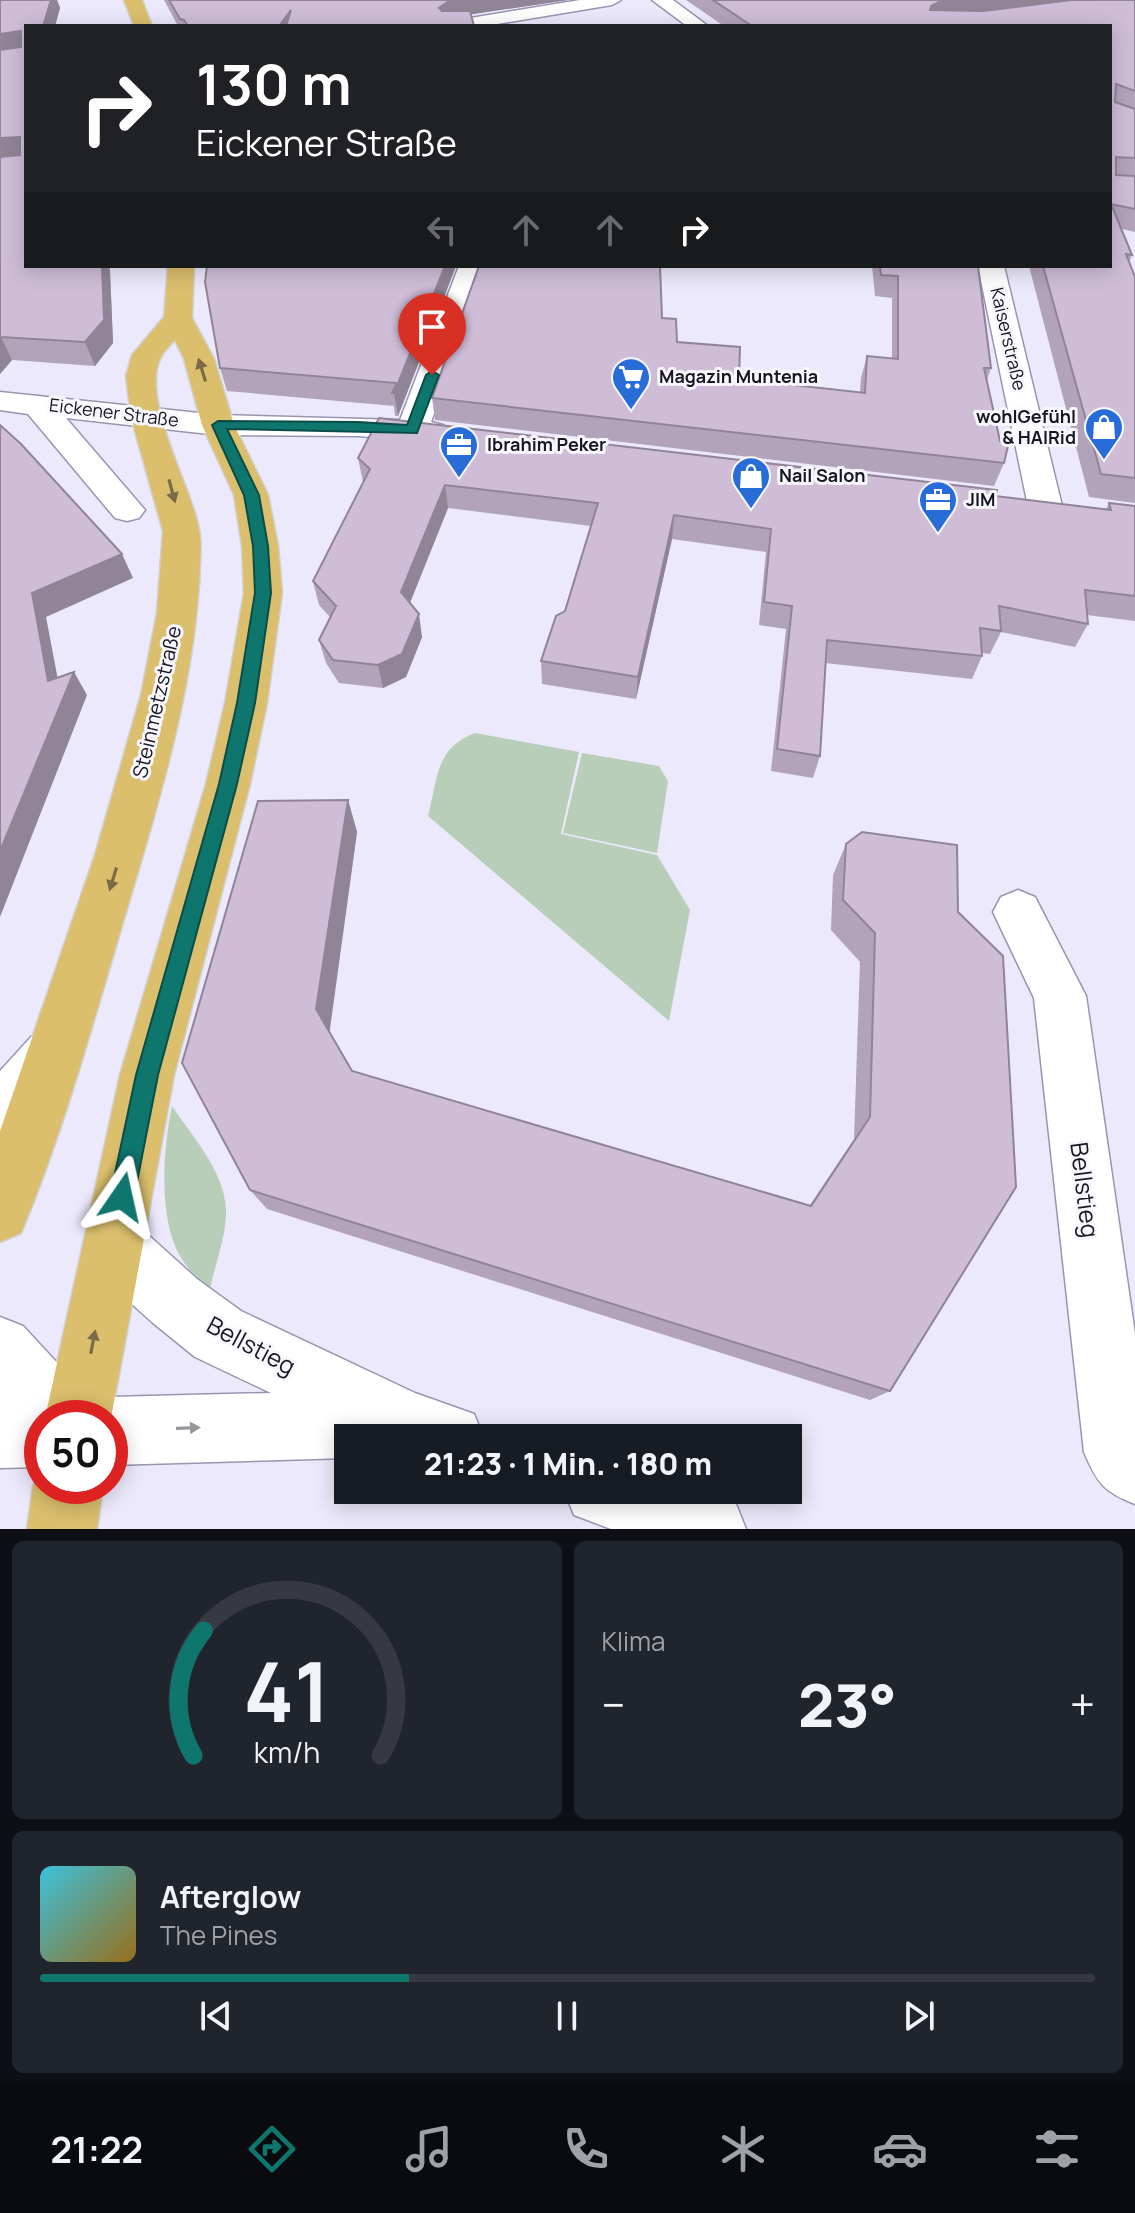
<!DOCTYPE html>
<html lang="de">
<head>
<meta charset="utf-8">
<style>
  body { margin:0; font-family:Manrope,sans-serif; background:#20242c; color:#f1f3f6; height:100vh; display:flex; flex-direction:column; font-size:30px; white-space:nowrap }
  * { box-sizing:border-box; margin:0 }
  p { font-size:26px; color:#9ea1a6 }
  .icon { flex:none; width:44px; height:44px; fill:none; stroke:currentColor; stroke-width:2; stroke-linecap:round; stroke-linejoin:round }
  .map { position:relative; height:1529px; overflow:hidden }
  .side { display:flex; flex-direction:column; gap:12px; padding:12px; background:#0d0f14; flex:1 }
  .side>* { flex:none }
  .hud { position:absolute; left:24px; top:24px; width:1088px; height:244px; border-radius:0px; box-shadow:0 4px 20px #0003; background:#202124; color:#fff; overflow:hidden }
  .speed { position:absolute; left:24px; top:1400px; display:flex; gap:16px; font-size:40px; font-weight:700; text-align:center }
  .speed>* { display:grid; place-content:center; width:104px; height:104px; border-radius:50%; background:#171b24; box-shadow:0 4px 20px #0003; line-height:1 }
  .speed .limit { border:12px solid #d22; background:#fff; color:#111 }
  .pin { position:absolute; display:grid; place-items:center; width:68px; height:68px; color:#fff; margin:-82px -34px; border-radius:50% 50% 50% 0; rotate:-45deg; box-shadow:0 0 8px #0007 }
  .pin .icon { rotate:45deg }
  .me { position:absolute; width:88px; margin:-44px; rotate:11deg; stroke-linejoin:round; filter:drop-shadow(0 0 6px #0008) }
  .turn { display:flex; align-items:center; gap:28px; height:168px; padding:0 40px; font-size:36px }
  .turn .icon { width:104px; height:104px; stroke-width:2.5 }
  .turn b { display:block; font-size:56px; line-height:68px }
  .lanes { display:flex; align-items:center; height:76px; padding:0 40px; background:#0003; justify-content:center; gap:40px; direction:ltr }
  .lanes .off { opacity:.35 }
  .big { font-size:60px; font-weight:800; line-height:1.1 }
  .side .widget { flex:1; display:flex; flex-direction:column; justify-content:center; gap:12px; min-width:0; padding:0 28px; border-radius:12px; background:#20242c }
  .side .dial { align-items:center; gap:0 }
  .dial svg { height:208px; overflow:visible; fill:none; stroke:#363941; stroke-width:7; stroke-linecap:round; text-anchor:middle }
  .dial text { fill:#f1f3f6; stroke:none }
  .song { display:flex; align-items:center; gap:24px }
  .cover { width:96px; height:96px; border-radius:12px; background:linear-gradient(135deg,hsl(190 70% 55%),hsl(40 70% 35%)) }
  .played { height:8px; border-radius:4px; background:linear-gradient(90deg,#0f766e 35%,#363941 35%) }
  .keys { display:flex; justify-content:space-around; direction:ltr }
  .heat { display:flex; justify-content:space-between; align-items:center; font-size:44px; direction:ltr }
  .side .tiles { flex:1; display:grid; gap:12px; grid-template-columns:1fr 1fr }
  .widget:last-child { grid-column:span 2 }
  .trip { position:absolute; left:334px; top:1424px; width:468px; height:80px; border-radius:0px; background:#171b24; box-shadow:0 4px 20px #0003; font-weight:800; line-height:80px; text-align:center }
  .dock { display:flex; height:128px; justify-content:space-around; align-items:center; background:#090b0e; color:#9ea1a6 }
  .dock .icon { width:56px; height:56px }
  .dock .on { color:#0f766e }
  .dock b { font-size:36px; color:#f1f3f6 }
  .map>svg:first-child { display:block }
</style>
</head>
<body>
<div class="map">
<svg width="1135" height="1529" viewBox="0 0 1135 1529">
  <rect width="100%" height="100%" fill="#ebe9fb"/>
  <path fill="#b9ceb9" d="M475,733l104,19 -18,82 96,21 33,55 -21,111 -241,-205c10,-38 7,-68 47,-83z
    M582,753l77,13 9,15 -11,72 -94,-20z
    M172,1106c20,30 53,66 54,104 1,24 -11,54 -16,79 -11,-10 -23,-20 -30,-33 -22,-38 -17,-108 -8,-150z"/>
  <g fill="none" stroke-linecap="round" stroke-linejoin="round">
    <g stroke="#9995b1" stroke-width="3">
      <path id="minor" d="M580,0h41l-9,5 -127,21h-42l9,-5z
        M652,0h21l35,26h-21z
        M459,266h26l-54,156 12,3 5,7 -5,7 -11,3 -74,-6 -140,-1 -152,-17 79,92 -6,8 -12,3 -12,-3 -87,-104 -28,-4v-18l218,23 182,5z
        M978,266h26l58,240 -5,8 -12,3 -12,-3 -5,-8z
        M1018,890l17,7 51,99 49,338v170c-31,-12 -38,-21 -51,-52l-50,-454 -41,-86 8,-15z
        M50,1030l19,7 8,19c-14,33 -44,71 -77,84v-69l31,-34z
        M113,1215l22,8 62,56 44,32 174,82 59,21 10,24h-136v20l-238,7v-47h-68v49l-42,1v-151l23,9 63,68 4,11 20,-8 161,-4 -76,-36 -42,-34 -62,-56 -8,-22 8,-22z
        M564,1490h136l36,14 10,25h-135l-37,-14z"/>
    </g>
    <g stroke="#d1d0d2" stroke-width="3">
      <path id="major" d="M124,0h18l10,26h-18z
        M168,266h26l-2,52 22,41 20,66 34,70 10,51 4,47 -15,110 -17,81 -76,291 -63,343 -1,4v-4h-65l75,-343 86,-291 19,-81 19,-110 -2,-47 -8,-51 -32,-70 -18,-66 -9,-19c-5,5 -12,12 -15,19 -18,40 27,121 37,162 4,14 4,28 3,42 -4,124 -44,248 -79,366 -30,101 -59,206 -100,304l-21,9v-111l95,-276 46,-160 16,-82 6,-82 -32,-114 -5,-41 6,-21 32,-38z
        M42,1465v21h61l-6,43h-70l6,-43z"/>
    </g>
    <use href="#minor" fill="#fff" fill-rule="evenodd"/>
    <use href="#major" fill="#dbbf6d" fill-rule="evenodd"/>
  </g>
  <path fill="#b2a3ba" d="M0,0h57l3,8 -5,18h-29v240h83l1,5 3,72 -18,23 -83,-6 -12,14z
    M164,0h404l-97,14 3,12h-296z
    M686,0h449v232l-13,-3 10,26 -3,7 6,15v226l-46,-6 -60,-231h81v-240h-386z
    M456,266l-58,150h-3l-1,-10 -167,-15 -7,-23z
    M872,266h106l13,102 -4,12 17,83 -10,23 -559,-66 -3,-22 230,-80 15,24 62,37 121,13 1,-14 6,-22 25,3v-61l-17,-2z
    M358,458l637,38 111,13 3,-6 26,3v115l-48,-6 1,9 -13,23 -74,-15 -11,22 -8,-1v3l-10,23 -147,-16 -5,93 -7,22 -42,-7 15,-142 -27,-4 7,-73 -94,-13 -36,160 -94,-15 -1,-23 24,-50 26,-85 -143,-18 -38,95 12,34 -16,40 -23,11 -44,-5 -13,-20 -7,-23 11,-23 -11,-12 -6,-24 50,-99z
    M348,800l9,32 -28,200 23,39 458,134 44,-66 6,-177 -29,-32 2,-55 13,-31 111,1 -67,546 -20,9 -603,-191 -17,-19z"/>
  <path fill="#918497" d="M51,0h6l3,8 -5,18h-12z
    M454,0h114l-101,15 -27,10 -1,-17 10,-7z
    M946,0h126l-145,23 4,-17 10,-5z
    M291,10l3,16h-15z
    M21,31l5,19 -26,4v-20z
    M20,137l6,16 -26,7v-22z
    M98,266h11l1,5 3,72 -18,23 -10,-24z
    M445,266h11l-58,150 -4,-23z
    M1,337l11,23 -12,14v-36z
    M445,485l3,23 -43,107 -4,-23z
    M674,515l-2,24 -36,160 2,-22z
    M122,554l11,24 -87,39 16,84 12,-29 13,23 -87,222v-66l32,-258z
    M419,614l3,23 -16,40 -23,11 -5,-23z
    M348,800l9,32 -28,204 -13,-27z"/>
  <path fill="#cfbdd8" stroke="#918497" stroke-width="2" d="M0,0h51l-8,26h-17v240h76l2,54 -19,22 -84,-5 -1,1v-181l20,-2v-18l-20,1v-88l21,-3v-16l-21,3z
    M169,0h285l-5,1 -10,7 3,3h28l4,15h-188l5,-16 -12,16h-91l-4,-6 -4,-1z
    M713,0h233l-5,1 -10,5 -1,4 53,1 88,-11h64v91l-19,-7 -1,18 20,7v49l-19,-1v18l19,1v33l-24,-5 21,51 -6,-1 9,23v201l-34,-4 -58,-208h67v-240h-358z
    M207,266h238l-51,127h-2l5,-10 -177,-15 -15,-86z
    M479,266h181l2,52 14,1 1,23 63,5 -1,32 126,14 2,-37 31,3v-83l-17,-1 -1,-9h98l13,102h-7l16,73 8,5 -4,17 -572,-65z
    M379,418l618,72 -2,6 116,14 -2,-7 26,3v90l-50,-6 3,34 -89,-18 2,25 -21,-3 2,28 -155,-16 -7,116 -43,-7 15,-143 -28,-4 7,-73 -97,-14 -36,162 -97,-16 15,-45 9,-5 33,-108 -153,-18 -44,107 18,22 -17,40 -24,11 -45,-5 -14,-20 17,-34 -23,-25 57,-112 -12,-11z
    M0,425l21,19 101,110 -90,39 16,88 26,-9 -74,179z
    M348,800l-32,209 36,62 459,135 59,-89 5,-184 -32,-33 3,-56 16,-12 95,13 1,67 45,44 13,231 -126,204 -640,-201 -68,-127 76,-262z"/>
  <defs><path id="oneway-solid" d="M-6-.8H1V-3.2L6.5 0L1 3.2V.8H-6Z" transform="scale(2)"/></defs>
  <g fill="#7a6a46">
    <use href="#oneway-solid" transform="translate(202 370) rotate(-107)"/>
    <use href="#oneway-solid" transform="translate(172 491) rotate(75)"/>
    <use href="#oneway-solid" transform="translate(113 879) rotate(107)"/>
    <use href="#oneway-solid" transform="translate(93 1342) rotate(-79)"/>
  </g>
  <use fill="#97969b" href="#oneway-solid" transform="translate(188 1428) rotate(-2)"/>
  <path fill="#0f766e" stroke="#0a4d48" stroke-width="2" d="M432,371l7,4 -22,58 -190,-4 32,66 9,51 3,47 -16,110 -18,81 -79,291 -24,122 -3,9 -9,3 -8,-3 -4,-9 26,-122 83,-291 18,-81 18,-110 -2,-47 -9,-51 -32,-70 6,-4 140,1 49,3 19,-50z"/>
  <defs>
    <g id="supermarket-pin" transform="scale(2)"><path d="M0 17L-7.5 6A9.5 9.5 0 1 1 7.5 6Z" fill="#286cd8" stroke="#f8f7fe"/><path d="M-6-5.5h2.5l.6 2H6L4.5 2H-2.5L-4.4-4H-6ZM-1.5 3.2a1.3 1.3 0 1 0 .1 0ZM3 3.2a1.3 1.3 0 1 0 .1 0Z" fill="#fff"/></g>
    <g id="shop-pin" transform="scale(2)"><path d="M0 17L-7.5 6A9.5 9.5 0 1 1 7.5 6Z" fill="#286cd8" stroke="#f8f7fe"/><path d="M-5-2.5h2.3a2.7 3.5 0 0 1 5.4 0H5L5.5 6h-11ZM-1.5-2.5h3a1.5 2.3 0 0 0-3 0Z" fill="#fff"/></g>
    <g id="office-pin" transform="scale(2)"><path d="M0 17L-7.5 6A9.5 9.5 0 1 1 7.5 6Z" fill="#286cd8" stroke="#f8f7fe"/><path d="M-6-3h4V-5.5h4V-3h4V5H-6ZM-1-4.5V-3h2v-1.5ZM-6 0V1H6V0Z" fill="#fff"/></g>
  </defs>
  <g fill-rule="evenodd">
    <use href="#supermarket-pin" x="631" y="377"/>
    <use href="#shop-pin" x="1104" y="427"/>
    <use href="#office-pin" x="459" y="445"/>
    <use href="#shop-pin" x="751" y="476"/>
    <use href="#office-pin" x="938" y="500"/>
  </g>
  <g text-anchor="middle" stroke-width="6" stroke-linejoin="round" paint-order="stroke">
    <g font-size="18" fill="#181620" stroke="#f8f7fe">
      <text transform="translate(1008 339) rotate(77)" y="6">Kaiserstraße</text>
      <text transform="translate(114 413) rotate(7)" y="6">Eickener Straße</text>
    </g>
    <g font-size="18" font-weight="bold" fill="#181620" stroke="#f8f7fe" text-anchor="start">
      <text x="659" y="383">Magazin Muntenia</text>
      <text x="1076" y="423" text-anchor="end">wohlGefühl<tspan x="1076" dy="21">&amp; HAIRid</tspan></text>
      <text x="487" y="451">Ibrahim Peker</text>
      <text x="779" y="482">Nail Salon</text>
      <text x="966" y="506">JIM</text>
    </g>
    <g font-size="20" fill="#181620" stroke="#f8f7fe">
      <text transform="translate(157 702) rotate(-77)" y="7">Steinmetzstraße</text>
    </g>
    <g font-size="24" fill="#181620" stroke="#f8f7fe">
      <text transform="translate(1084 1190) rotate(83)" y="8">Bellstieg</text>
      <text transform="translate(251 1346) rotate(28)" y="8">Bellstieg</text>
    </g>
  </g>
</svg>
<div class="speed"><div class="limit">50</div></div>
<div class="pin" style="left:432px;top:375px;background:#d93025"><svg class="icon" aria-label="arrive" viewBox="0 0 24 24"><path d="M6 21V4h12l-3 4 3 4H6"/></svg></div>
<svg class="me" style="left:122px;top:1197px" viewBox="-20 -20 40 40"><path d="M0-17L14 15 0 8-14 15z" fill="#0f766e" stroke="#fff" stroke-width="4"/></svg>
<div class="trip">21:23 · 1 Min. · 180 m</div>
<div class="hud">
<div class="turn"><svg class="icon" aria-label="right" viewBox="0 0 24 24"><path d="M7 20v-9h11M14 6l5 5-5 5"/></svg><div><b>130 m</b>Eickener Straße</div></div>
<div class="lanes"><svg class="icon off" aria-label="left" viewBox="0 0 24 24"><path d="M17 20v-9H6M10 6l-5 5 5 5"/></svg><svg class="icon off" aria-label="ahead" viewBox="0 0 24 24"><path d="M12 20V5M6 11l6-6 6 6"/></svg><svg class="icon off" aria-label="ahead" viewBox="0 0 24 24"><path d="M12 20V5M6 11l6-6 6 6"/></svg><svg class="icon" aria-label="right" viewBox="0 0 24 24"><path d="M7 20v-9h11M14 6l5 5-5 5"/></svg></div>
</div>
</div>
<section class="side">
<div class="tiles">
<div class="widget dial"><svg viewBox="0 0 100 80">
<path d="M14 69A42 42 0 1 1 86 69"/>
<path d="M14 69A42 42 0 0 1 18 21" stroke="#0f766e"/>
<text x="50" y="56" font-size="32" font-weight="700">41</text>
<text x="50" y="72" font-size="11">km/h</text>
</svg></div>
<div class="widget"><p>Klima</p>
<div class="heat"><a>−</a><b class="big">23°</b><a>+</a></div>
</div>
<div class="widget">
<div class="song"><i class="cover"></i><div><b>Afterglow</b><p>The Pines</p></div></div>
<div class="played"></div>
<div class="keys"><svg class="icon" aria-label="previous" viewBox="0 0 24 24"><path d="M18 5L8 12l10 7zM5 5v14"/></svg><svg class="icon" aria-label="pause" viewBox="0 0 24 24"><path d="M8 5v14M16 5v14"/></svg><svg class="icon" aria-label="next" viewBox="0 0 24 24"><path d="M6 5l10 7-10 7zM19 5v14"/></svg></div>
</div>
</div>
</section>
<nav class="dock">
<b>21:22</b>
<svg class="icon on" aria-label="directions" viewBox="0 0 24 24"><path d="M12 3l9 9-9 9-9-9zM9 14v-3h6M13 9l2 2-2 2"/></svg>
<svg class="icon" aria-label="music" viewBox="0 0 24 24"><path d="M9 18V5l10-2v13"/><circle cx="6" cy="18" r="3"/><circle cx="16" cy="16" r="3"/></svg>
<svg class="icon" aria-label="phone" viewBox="0 0 24 24"><path d="M5 4h4l2 5-3 2q2 4 5 5l2-3 5 2v4C11 20 4 13 5 4z"/></svg>
<svg class="icon" aria-label="climate" viewBox="0 0 24 24"><path d="M12 3v18M4 7l16 10M4 17L20 7"/></svg>
<svg class="icon" aria-label="car" viewBox="0 0 24 24"><path d="M5 17H2v-5l4-1 3-4h7l3 4 3 1v5h-3M9 17h6M6 11h13"/><circle cx="7" cy="17" r="2"/><circle cx="17" cy="17" r="2"/></svg>
<svg class="icon" aria-label="filters" viewBox="0 0 24 24"><path d="M4 7h16M4 17h16"/><circle cx="9" cy="7" r="2"/><circle cx="15" cy="17" r="2"/></svg>
</nav>
</body>
</html>
